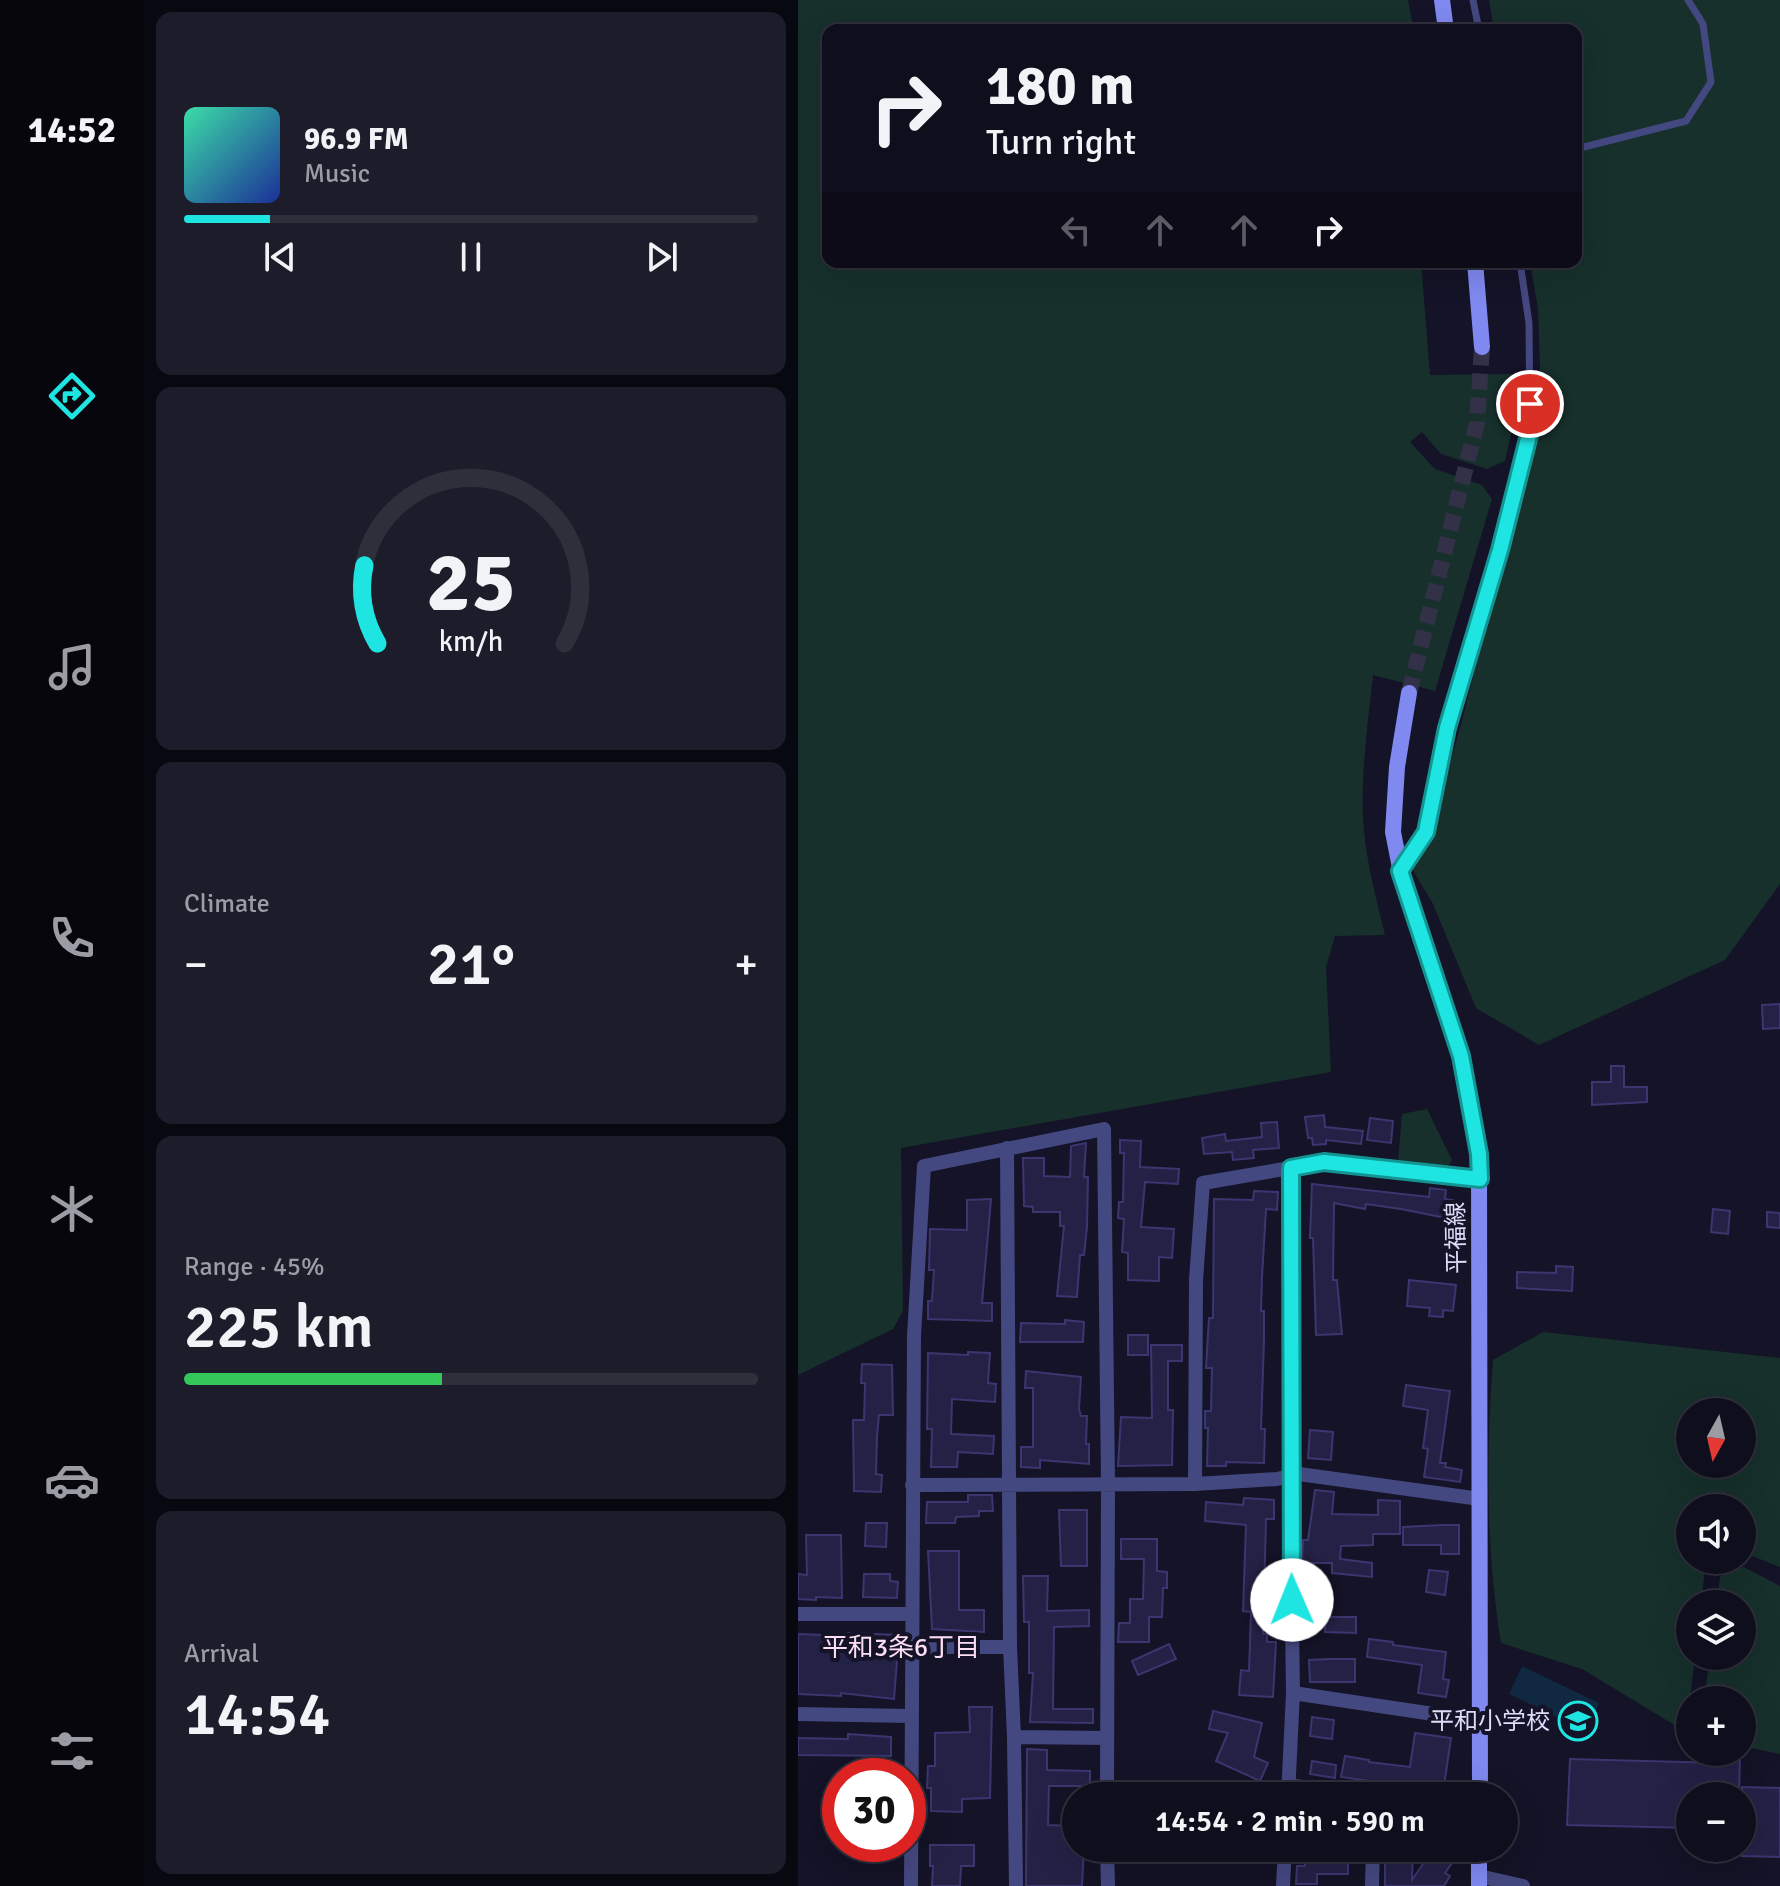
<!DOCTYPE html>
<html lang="en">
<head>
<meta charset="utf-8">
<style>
  body { margin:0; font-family:Signika,"Noto Sans JP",sans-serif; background:#1d1c2a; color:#f1f3f6; height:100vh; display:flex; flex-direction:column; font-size:30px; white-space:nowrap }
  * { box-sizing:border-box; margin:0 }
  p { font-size:26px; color:#9b9ca4 }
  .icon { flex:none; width:44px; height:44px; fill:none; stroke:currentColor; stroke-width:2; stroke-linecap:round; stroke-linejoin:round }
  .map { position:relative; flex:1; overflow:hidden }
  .details { display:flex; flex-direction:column; gap:12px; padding:12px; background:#080810; width:654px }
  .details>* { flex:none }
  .banner { position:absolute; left:24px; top:24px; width:760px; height:244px; border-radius:16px; box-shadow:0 8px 32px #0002,0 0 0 2px #2f2e3b; background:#0f0e1d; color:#f1f3f6; overflow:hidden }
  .needle { width:52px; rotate:188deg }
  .buttons { position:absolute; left:878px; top:1398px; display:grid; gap:16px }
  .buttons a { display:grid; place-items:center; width:80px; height:80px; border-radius:50%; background:#0f0e1d; box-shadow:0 8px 32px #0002,0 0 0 2px #2f2e3b; font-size:40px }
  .speed { position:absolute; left:24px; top:1758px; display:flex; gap:16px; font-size:40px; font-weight:700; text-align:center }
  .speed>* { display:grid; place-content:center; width:104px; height:104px; border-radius:50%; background:#0f0e1d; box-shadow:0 8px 32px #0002,0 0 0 2px #2f2e3b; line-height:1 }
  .speed .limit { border:12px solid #d22; background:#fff; color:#111 }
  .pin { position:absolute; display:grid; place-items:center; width:68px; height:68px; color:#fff; margin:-34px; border:4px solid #fff; border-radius:50%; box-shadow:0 2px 8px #0007 }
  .me { position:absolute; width:88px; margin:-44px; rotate:359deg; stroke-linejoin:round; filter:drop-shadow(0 0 6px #0008) }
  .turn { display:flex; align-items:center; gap:28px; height:168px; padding:0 32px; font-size:36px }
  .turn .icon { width:104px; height:104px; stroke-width:2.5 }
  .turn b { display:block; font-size:56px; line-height:68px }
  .lanes { display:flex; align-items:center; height:76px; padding:0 32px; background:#0003; justify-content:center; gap:40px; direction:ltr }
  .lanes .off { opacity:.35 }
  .big { font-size:60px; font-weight:600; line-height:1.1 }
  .details .tile { flex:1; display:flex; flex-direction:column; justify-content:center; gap:12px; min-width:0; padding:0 28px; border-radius:16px; background:#1d1c2a }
  .details .dial { align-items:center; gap:0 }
  .dial svg { height:208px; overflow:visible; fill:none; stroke:#2f2e3b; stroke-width:7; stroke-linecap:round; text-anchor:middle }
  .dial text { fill:#f1f3f6; stroke:none }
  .song { display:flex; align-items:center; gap:24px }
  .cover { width:96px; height:96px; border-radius:12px; background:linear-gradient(135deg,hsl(160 70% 55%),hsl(230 70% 35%)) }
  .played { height:8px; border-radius:4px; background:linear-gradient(90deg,#1fe5e2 15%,#2f2e3b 15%) }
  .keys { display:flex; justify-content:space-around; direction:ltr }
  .heat { display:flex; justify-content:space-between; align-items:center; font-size:44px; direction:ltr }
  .charge { height:12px; border-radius:6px; background:linear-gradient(90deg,#34c759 45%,#2f2e3b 0) }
  .trip { position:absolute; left:264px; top:1782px; width:456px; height:80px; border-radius:40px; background:#0f0e1d; box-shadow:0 8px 32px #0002,0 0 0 2px #2f2e3b; font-weight:600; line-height:80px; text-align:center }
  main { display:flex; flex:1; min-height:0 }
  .tabs { display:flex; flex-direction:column; width:144px; justify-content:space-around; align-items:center; background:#06060c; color:#9b9ca4 }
  .tabs .icon { width:56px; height:56px }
  .tabs .selected { color:#1fe5e2 }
  .tabs b { font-size:36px; color:#f1f3f6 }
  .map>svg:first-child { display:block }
</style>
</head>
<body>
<main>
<nav class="tabs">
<b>14:52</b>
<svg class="icon selected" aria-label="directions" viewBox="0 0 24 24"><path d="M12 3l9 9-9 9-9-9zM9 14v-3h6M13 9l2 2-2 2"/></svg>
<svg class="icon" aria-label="music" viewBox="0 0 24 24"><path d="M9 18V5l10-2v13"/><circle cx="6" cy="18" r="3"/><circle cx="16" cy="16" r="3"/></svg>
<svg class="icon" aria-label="phone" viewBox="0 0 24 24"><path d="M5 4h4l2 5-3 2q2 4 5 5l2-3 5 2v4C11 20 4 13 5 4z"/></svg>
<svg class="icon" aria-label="climate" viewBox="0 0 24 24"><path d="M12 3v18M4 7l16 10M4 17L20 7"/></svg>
<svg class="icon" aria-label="car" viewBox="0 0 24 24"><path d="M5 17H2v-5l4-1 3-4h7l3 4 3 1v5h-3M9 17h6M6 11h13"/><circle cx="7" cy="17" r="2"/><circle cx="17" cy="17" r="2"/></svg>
<svg class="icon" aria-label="filters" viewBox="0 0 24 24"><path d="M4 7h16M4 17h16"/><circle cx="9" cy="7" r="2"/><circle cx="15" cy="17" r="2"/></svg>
</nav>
<section class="details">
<div class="tile">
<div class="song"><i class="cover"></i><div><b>96.9 FM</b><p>Music</p></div></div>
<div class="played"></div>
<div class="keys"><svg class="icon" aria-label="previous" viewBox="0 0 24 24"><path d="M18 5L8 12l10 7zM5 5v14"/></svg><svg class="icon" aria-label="pause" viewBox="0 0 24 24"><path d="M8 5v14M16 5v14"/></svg><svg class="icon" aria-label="next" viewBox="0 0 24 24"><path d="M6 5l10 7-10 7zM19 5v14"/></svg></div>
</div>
<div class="tile dial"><svg viewBox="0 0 100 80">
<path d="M14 69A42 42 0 1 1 86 69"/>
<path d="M14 69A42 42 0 0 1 9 39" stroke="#1fe5e2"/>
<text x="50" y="56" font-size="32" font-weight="700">25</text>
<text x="50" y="72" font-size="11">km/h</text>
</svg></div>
<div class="tile"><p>Climate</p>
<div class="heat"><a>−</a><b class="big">21°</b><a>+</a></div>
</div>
<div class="tile"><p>Range · 45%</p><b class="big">225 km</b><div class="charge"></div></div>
<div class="tile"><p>Arrival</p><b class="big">14:54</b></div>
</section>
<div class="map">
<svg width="982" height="1886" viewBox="0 0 982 1886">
  <rect width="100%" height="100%" fill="#141327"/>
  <path fill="#17302c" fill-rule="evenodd" d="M0,0h610l6,30h-586v232h593l9,113 88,-1 -5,51 -8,36 -18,8 -46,-15 -19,-22 -12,10 25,27 47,16 10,14 -57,192 -62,-16c-5,47 -12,96 -10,143 2,40 13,79 22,117l-50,1 -9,31 5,105 -430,76 2,163 -10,18 -95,46z
    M691,0h291v884l-55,76 -186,85 -63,-37 -43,-104 -22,-37 20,-36 31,-110 72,-290 6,-66 -2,-56 -8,-47h46v-232h-82z
    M629,1109l25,51 -6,9 -48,-7 4,-48z
    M745,1332l237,26v209l-38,-15v-44h-52v52h16l-5,44h-11v52h5l-9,76 -104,-63 -81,-26c-15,-93 -15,-189 -8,-283zM944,1412v52h-52v-52z
    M946,1567l36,19v168l-38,-8v-46h-38l6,-44h32v-52h-25l3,-28z"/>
  <path fill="#112842" d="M724,1666l77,37 -13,28 -77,-37z"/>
  <path fill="#242146" stroke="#3b366f" stroke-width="2" d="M982,1004v24l-17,1 -1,-24z
    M813,1066h13v21h23v15l-55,3v-23h19z
    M526,1115l1,12 38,4 -2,13 -35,-4v4l-13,1 -1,-7h-4l-3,-21z
    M572,1118l23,3 -2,22 -24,-3z
    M479,1122l2,26 -26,2 1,8 -21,2 -1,-8 -28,2 -2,-16 23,-4 1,7 36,-4 -1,-14z
    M322,1140l21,1 -1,26 39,2 -1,15 -33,-2 -4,45 33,2 -2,29 -13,-1v24l-31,-1v-27l-6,-1 2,-33 -6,-1 1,-16h4l1,-49h-4z
    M288,1143l-2,34h4l-1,50 -3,28h-4l-3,42 -20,-1 7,-70h-4v-14h-27v-5l-9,-1 -1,-48h21v18l26,1 1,-31z
    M514,1184l117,13 1,-9 16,2 -1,9 13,2 -2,19 -55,-11 -35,-5 -1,5 -31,-6 -1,77h4l5,54 -26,1 -3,-97h-3z
    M456,1191l24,1 -1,18 -11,-1 -4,68 -1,34h3v30l-3,88h4l-1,34 -38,-1v4h-19l1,-38h-3v-17h6l1,-43h-6l3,-50h4l1,-119 39,1z
    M193,1199l-9,104h10v18l-64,-2v-18h4l2,-31h-5l1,-41 37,1v-30z
    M915,1209l17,2 -2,23 -17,-2z
    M969,1212l13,1v15l-13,-1z
    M758,1266l17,1 -1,24 -55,-3v-16l39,1z
    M611,1280l47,5 -3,26 -10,-1v7l-14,-1 1,-8 -23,-2z
    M267,1320l19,2 -1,20h-63l1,-19 44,1z
    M330,1335h20v20h-20z
    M353,1345h31v16h-14v49h5l-1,55 -54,1 3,-49 31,1z
    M170,1352l22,1 -2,30 8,1 -1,18 -43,-3 -1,35 43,2 -1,18 -35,-2 -1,15h-26l1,-38h-5l1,-76 40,2z
    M64,1364l30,1 1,50h-14l-2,21 -1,38 6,1 -1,17 -27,-1 -1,-71h11l1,-37h-4z
    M228,1371l55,6 -2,32 2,7h6l-1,28h3v20l-49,-4v8l-19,-1v-20h12v-59h-8z
    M608,1385l44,6 -10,72h6l-1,4 17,3 -2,12 -36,-5 4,-28 -5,-1 5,-38 -25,-4z
    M512,1430l23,2 -2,28 -23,-2z
    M517,1490l19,2 -2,22 46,1v-15l22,1v33h-27v11l-32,1 -1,13 32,4v14l-40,-4v-10h-30l1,-23h5z
    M170,1495h24l1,16h-14v5l-23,1 -1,6h-29l1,-21h41z
    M446,1498l30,2v19h-8l-3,115h4v8h9l-3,55 -34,-2 2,-25 8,1 2,-59 -8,-1 3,-86 -41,-4 1,-19 37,3z
    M261,1510h28v56h-26z
    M68,1523h21l-1,24 -21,-1z
    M644,1525h17v29h-18v-9h-38v-18z
    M8,1535h35l1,63 -26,-1v3l-18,-1v-25l9,1z
    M323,1539h36v32l10,1v16h-4l-1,29h-13v25h-31l1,-19h11v-24h13l1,-40h-23z
    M130,1551h31v59h25v22l-52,-3z
    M631,1570l19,2 -3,23 -19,-3z
    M66,1574h26v7l8,1 -1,16 -34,-1z
    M225,1576h25l-1,35 42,-1v16l-35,1 -1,82h40v14l-63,-1 3,-49h-4v-51h-5z
    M528,1617h30v16l-31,-1z
    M50,1633l51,2 -5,64 -53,-6v3l-43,-2v-60l50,2z
    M571,1639l24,3v3l53,7 -3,27 6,1 -3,17 -28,-4 4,-28 -55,-8z
    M371,1644l7,15 -38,16 -6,-14z
    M532,1659h25v23h-45l-1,-22z
    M171,1707h23l-2,91 -28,1v13l-31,-1v-23h-4l1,-22h7v-33l35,-1z
    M415,1711l49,12 -8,34 14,6 -8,18 -44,-20 12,-28 -19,-4z
    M514,1717l22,3 -2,19 -22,-3z
    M617,1733l36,5 -8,55 -25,-1v-8l-33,-3 -1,2 -43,-6 4,-21 24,4v2l41,5z
    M50,1734l43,3v19l-93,-1v-17l50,1z
    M229,1749l20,1v20l43,1v15h-41l-1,39 28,1v22h8l-2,38h-56z
    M923,1755l19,1 -1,40h-49v32l-123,-3 3,-66 150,4z
    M514,1761l24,4 -1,13 -25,-4z
    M944,1787l38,1v69l-38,-1z
    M132,1845h44v21h-13l-1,20h-28l1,-20h-3z
    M507,1848h22v7h21v19h-31v10h-21l1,-18h8z
    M587,1848h28l-1,32 22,-32h18l7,5 -14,20 5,3 -6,10h-59z"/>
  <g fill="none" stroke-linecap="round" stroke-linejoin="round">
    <path stroke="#323147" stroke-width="16" stroke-dasharray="16 8" stroke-linecap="butt" d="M611,693l68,-270 5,-76"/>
    <path stroke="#444880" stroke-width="7" d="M675,0l6,30
      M778,149l110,-28 25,-39 -8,-58 -15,-24
      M605,867l23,-35 21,-104 53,-178 30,-119 -1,-108 -9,-61"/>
    <path stroke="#444880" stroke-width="14" d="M209,1148l3,499 4,90 2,149
      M397,1484l1,-204 7,-97 121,-21 156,17
      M114,1485l283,-1 82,-5 22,-5 181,25
      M0,1614h113
      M113,1647h99
      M495,1693l187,28
      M0,1714l112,2
      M216,1737l93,1
      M490,1785l75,11
      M490,1796l5,-103 -3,-217 1,-308
      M309,1848l1,38
      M681,1876l44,10
      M113,1886l3,-550 10,-170 180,-37 4,355 -1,312
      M485,1886l2,-38
      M574,1886l1,-38"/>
    <path stroke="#7f89f0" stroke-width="16" d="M644,0l4,30
      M677,262l7,85
      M611,693l-12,74 -4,65 9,46 59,178 18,98 1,642
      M681,1886v-38"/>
  </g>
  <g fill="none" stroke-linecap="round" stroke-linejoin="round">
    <g stroke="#149593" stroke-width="20">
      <path id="route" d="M494,1600l-1,-432 33,-6 156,17 -1,-25 -18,-98 -61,-185 26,-39 21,-104 53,-178 30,-119v-27"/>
    </g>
    <use href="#route" stroke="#1fe5e2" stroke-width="14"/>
  </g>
  <defs>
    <g id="school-ring" transform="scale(2)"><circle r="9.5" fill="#141327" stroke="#1fe5e2" stroke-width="1.5"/><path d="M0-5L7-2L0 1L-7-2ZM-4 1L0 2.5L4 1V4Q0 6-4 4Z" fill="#1fe5e2"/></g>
  </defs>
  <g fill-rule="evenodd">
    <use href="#school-ring" x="780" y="1721"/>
  </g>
  <g text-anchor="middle" stroke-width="8" stroke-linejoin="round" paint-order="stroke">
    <g font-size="24" fill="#ddddfb" stroke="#141327">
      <text transform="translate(658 1238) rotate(-91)" y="8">平福線</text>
    </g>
    <g font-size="24" fill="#ddddfb" stroke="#141327" text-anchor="end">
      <text x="752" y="1729">平和小学校</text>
    </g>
    <g font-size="26" fill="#fbdef4" stroke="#141327">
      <text x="103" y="1656">平和3条6丁目</text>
    </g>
  </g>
</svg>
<div class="buttons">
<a><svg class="needle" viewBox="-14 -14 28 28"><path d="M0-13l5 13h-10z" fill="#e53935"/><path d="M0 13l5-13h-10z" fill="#9b9ca4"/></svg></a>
<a><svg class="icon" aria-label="sound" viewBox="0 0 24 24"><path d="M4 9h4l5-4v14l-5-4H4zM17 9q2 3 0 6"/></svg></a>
<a><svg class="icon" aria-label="layers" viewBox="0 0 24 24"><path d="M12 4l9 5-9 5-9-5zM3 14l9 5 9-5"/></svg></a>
<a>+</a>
<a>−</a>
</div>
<div class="speed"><div class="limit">30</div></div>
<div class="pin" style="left:732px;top:404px;background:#d93025"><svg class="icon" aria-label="arrive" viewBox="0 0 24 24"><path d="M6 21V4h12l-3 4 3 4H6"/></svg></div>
<svg class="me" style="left:494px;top:1600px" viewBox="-20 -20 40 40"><circle r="19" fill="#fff"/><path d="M0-13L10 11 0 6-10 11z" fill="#1fe5e2"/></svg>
<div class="trip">14:54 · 2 min · 590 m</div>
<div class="banner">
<div class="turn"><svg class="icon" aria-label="right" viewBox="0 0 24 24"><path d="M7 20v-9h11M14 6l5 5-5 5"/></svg><div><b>180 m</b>Turn right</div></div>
<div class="lanes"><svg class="icon off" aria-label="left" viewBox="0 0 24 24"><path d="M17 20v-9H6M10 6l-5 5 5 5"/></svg><svg class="icon off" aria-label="ahead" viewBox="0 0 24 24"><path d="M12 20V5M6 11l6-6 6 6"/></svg><svg class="icon off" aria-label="ahead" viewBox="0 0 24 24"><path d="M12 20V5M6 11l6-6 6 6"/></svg><svg class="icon" aria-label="right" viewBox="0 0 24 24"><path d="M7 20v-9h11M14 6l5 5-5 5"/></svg></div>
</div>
</div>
</main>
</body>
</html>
